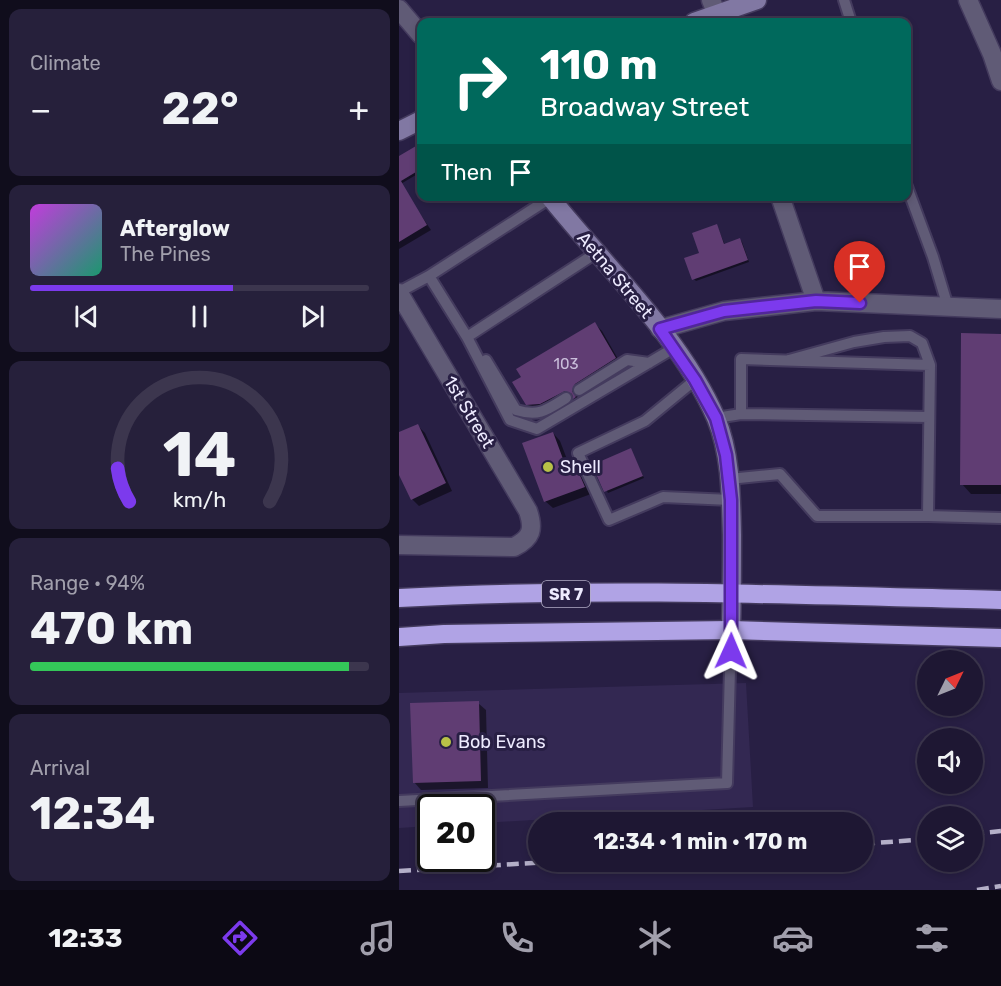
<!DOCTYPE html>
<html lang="en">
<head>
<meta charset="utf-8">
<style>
  body { margin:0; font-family:Rubik,sans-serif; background:#26203b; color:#f1f3f6; height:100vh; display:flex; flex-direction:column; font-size:22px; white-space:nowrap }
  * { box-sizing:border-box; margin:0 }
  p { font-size:20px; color:#a19fac }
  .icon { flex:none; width:33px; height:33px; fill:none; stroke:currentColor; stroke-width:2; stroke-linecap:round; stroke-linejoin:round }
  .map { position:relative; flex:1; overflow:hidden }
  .details { display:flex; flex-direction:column; gap:9px; padding:9px; background:#100d1c; width:399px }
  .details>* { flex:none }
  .guide { position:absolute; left:18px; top:18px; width:494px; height:183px; border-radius:12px; box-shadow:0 3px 9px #0003,0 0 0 2px #3c364e; background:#00695c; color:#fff; overflow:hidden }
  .needle { width:39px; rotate:47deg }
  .controls { position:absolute; left:518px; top:650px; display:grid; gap:12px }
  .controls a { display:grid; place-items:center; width:66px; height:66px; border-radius:50%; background:#1e1733; box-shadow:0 3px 9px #0003,0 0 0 2px #3c364e; font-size:30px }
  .speed { position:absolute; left:18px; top:794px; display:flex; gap:12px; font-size:30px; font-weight:700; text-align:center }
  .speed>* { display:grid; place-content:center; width:78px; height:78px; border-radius:50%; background:#1e1733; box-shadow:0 3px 9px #0003,0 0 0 2px #3c364e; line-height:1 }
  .speed .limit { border:3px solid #111; border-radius:9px; background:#fff; color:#111 }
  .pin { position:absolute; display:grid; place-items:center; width:51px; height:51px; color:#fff; margin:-62px -26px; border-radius:50% 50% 50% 0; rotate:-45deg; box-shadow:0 0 6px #0007 }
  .pin .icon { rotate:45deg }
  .me { position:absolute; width:66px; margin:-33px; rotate:1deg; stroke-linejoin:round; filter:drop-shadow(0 0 4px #0008) }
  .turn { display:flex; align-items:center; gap:21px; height:126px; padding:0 24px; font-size:27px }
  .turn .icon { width:78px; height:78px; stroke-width:2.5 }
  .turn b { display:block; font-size:42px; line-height:51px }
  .then { display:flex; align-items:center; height:57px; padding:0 24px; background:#0003; gap:12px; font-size:22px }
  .big { font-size:45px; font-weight:700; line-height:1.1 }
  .details .tile { flex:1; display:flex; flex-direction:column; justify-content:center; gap:9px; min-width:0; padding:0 21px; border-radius:12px; background:#26203b }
  .details .dial { align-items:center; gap:0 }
  .dial svg { height:156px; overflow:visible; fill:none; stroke:#3c364e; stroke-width:7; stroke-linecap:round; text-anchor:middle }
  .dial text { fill:#f1f3f6; stroke:none }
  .song { display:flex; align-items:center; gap:18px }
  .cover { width:72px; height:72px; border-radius:9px; background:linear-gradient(135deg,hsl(290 70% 55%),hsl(160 70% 35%)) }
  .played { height:6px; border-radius:3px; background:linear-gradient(90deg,#7c3aed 60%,#3c364e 60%) }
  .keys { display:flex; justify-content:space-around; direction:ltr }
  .heat { display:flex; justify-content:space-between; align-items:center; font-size:33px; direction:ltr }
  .charge { height:9px; border-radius:4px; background:linear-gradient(90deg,#34c759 94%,#3c364e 0) }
  .trip { position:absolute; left:129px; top:812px; width:345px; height:60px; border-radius:30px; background:#1e1733; box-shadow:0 3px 9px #0003,0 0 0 2px #3c364e; font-weight:700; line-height:60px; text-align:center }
  .tab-bar { display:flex; height:96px; justify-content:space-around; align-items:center; background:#0c0914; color:#a19fac }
  .tab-bar .icon { width:42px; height:42px }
  .tab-bar .active { color:#7c3aed }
  .tab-bar b { font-size:27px; color:#f1f3f6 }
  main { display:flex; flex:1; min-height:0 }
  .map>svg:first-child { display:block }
</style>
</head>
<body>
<main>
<section class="details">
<div class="tile"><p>Climate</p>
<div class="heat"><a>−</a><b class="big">22°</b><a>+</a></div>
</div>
<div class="tile">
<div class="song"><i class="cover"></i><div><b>Afterglow</b><p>The Pines</p></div></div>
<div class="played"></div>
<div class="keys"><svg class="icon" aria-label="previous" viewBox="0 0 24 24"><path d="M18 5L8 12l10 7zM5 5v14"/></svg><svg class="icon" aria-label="pause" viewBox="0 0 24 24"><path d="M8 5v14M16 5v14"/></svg><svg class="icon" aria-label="next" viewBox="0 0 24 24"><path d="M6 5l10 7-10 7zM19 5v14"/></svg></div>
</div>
<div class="tile dial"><svg viewBox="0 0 100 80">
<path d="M14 69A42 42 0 1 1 86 69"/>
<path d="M14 69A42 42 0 0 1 8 52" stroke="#7c3aed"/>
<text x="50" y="56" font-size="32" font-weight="700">14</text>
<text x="50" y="72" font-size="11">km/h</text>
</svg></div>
<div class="tile"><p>Range · 94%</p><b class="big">470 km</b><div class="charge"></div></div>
<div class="tile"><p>Arrival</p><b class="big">12:34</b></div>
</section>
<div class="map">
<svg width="602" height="890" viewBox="0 0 602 890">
  <rect width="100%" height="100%" fill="#281f44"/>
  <path fill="#332852" d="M347,683l7,124 -271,16 -1,-16h-50l-1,19 -31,2v-135z"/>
  <path fill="#0007" d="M18,150l4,7v15l-22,13v-27z
    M13,202l19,28 -32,19v-39z
    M318,226l8,19 15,-5 2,2 7,20 -53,19 -2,-2 7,-25z
    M196,324l7,7 20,35 -41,25 -3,8 4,6 -9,-8 -25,13 -14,1 -7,-7z
    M564,334l38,1v159h-30l-9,-10z
    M18,425l8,8 27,58 -33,15 -7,-7 -13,-28v-37z
    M154,433l7,8 13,34 5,-2 7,7 6,14 -38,14 -8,-7z
    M233,452l12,26 -36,15 -14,-27z
    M79,703l8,7 2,78 -67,2 -7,-8z"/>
  <path fill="#603d73" d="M17,146l5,10v13l-20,12 26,44 -28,17v-86z
    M318,224l7,20 16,-6 8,22 -56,20 -8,-22 15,-5 -7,-20z
    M196,322l21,36 -41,26 -3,7 4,6 -3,2 -1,-5 -7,-3 -25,13 -14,1 -14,-23 9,-5 -5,-8z
    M562,333l40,1v151h-41z
    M19,424l28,59 -35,17 -12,-25v-43z
    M154,432l16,43 9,-4 7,16 -41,15 -22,-59z
    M232,448l12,28 -39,16 -12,-27z
    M80,701l2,80 -68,2 -3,-80z"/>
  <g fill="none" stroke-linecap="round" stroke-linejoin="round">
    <g stroke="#443b5e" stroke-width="14">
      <path id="lane" d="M445,0l7,22
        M507,184l27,73 15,50
        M151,198l-121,78 38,61 129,-84
        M0,292l30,-16
        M68,337l43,83 27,9 137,-81
        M87,360l30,50c23,7 31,0 50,-12
        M390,360l65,-18 30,-5 26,-1 12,7 8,22 -2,151
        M296,380l-50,41 -67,32 31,67 54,-23 68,3
        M180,390l48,-30 22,3
        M342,414v-55l189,6
        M317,418l25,-4 188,3
        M330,479l51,-5 37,42h111l73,2
        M0,801l328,-18 4,-153"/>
    </g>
    <g stroke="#443b5e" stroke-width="21">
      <path id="street" d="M312,0l9,22
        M569,0l24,54 9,27
        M0,9l22,26
        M381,196l36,105
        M0,293l129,218c6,18 4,27 -14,36l-115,-2
        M261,329l64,-18 92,-10 185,8"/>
    </g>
    <g stroke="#443b5e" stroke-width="21">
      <path id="secondary" d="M295,22l63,-22
        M0,131l22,-11
        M150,196c55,69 132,141 167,222 15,36 15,78 16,117 0,32 0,63 -1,95"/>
    </g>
    <g stroke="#443b5e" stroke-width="21">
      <path id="highway" d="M0,598c200,-11 401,-3 602,2
        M0,637l45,-3 287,-4 270,8"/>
    </g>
    <use href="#lane" stroke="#605b76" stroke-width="10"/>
    <use href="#street" stroke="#605b76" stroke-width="18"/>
    <use href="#secondary" stroke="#8178a3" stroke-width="18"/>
    <use href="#highway" stroke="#b0a3e5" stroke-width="18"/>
    <path stroke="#b4afc8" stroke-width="4.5" stroke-dasharray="12 6" stroke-linecap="butt" d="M573,834l29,-3
      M464,844l64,-5
      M0,871l167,-10
      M578,890l24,-4"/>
  </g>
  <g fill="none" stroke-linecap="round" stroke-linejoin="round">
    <g stroke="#51269a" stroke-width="15">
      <path id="route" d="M332,651v-151l-5,-45 -10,-37 -21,-38 -35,-51 64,-18 92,-10 44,2"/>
    </g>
    <use href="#route" stroke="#7c3aed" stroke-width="10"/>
  </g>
  <g fill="#b8c147" stroke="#281f44" stroke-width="2">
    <circle cx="149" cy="467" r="6"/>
    <circle cx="47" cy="742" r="6"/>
  </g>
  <g text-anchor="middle" stroke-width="6" stroke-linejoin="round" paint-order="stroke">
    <g font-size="15" fill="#cabfdb">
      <text x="167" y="369">103</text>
    </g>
    <rect fill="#281f44" stroke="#b2adc6" stroke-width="1.5" x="143" y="581" width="48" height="26" rx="4.5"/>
    <g font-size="16" font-weight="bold" fill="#edeafe">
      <text x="167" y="600">SR 7</text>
    </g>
    <g font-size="18" fill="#edeafe" stroke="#281f44">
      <text transform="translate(216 275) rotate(50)" y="6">Aetna Street</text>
      <text transform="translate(70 412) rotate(59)" y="6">1st Street</text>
    </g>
    <g font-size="18" fill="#edeafe" stroke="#281f44" text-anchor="start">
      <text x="161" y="473">Shell</text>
      <text x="59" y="748">Bob Evans</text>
    </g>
  </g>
</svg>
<div class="controls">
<a><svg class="needle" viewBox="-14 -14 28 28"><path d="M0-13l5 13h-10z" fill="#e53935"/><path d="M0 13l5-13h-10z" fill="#a19fac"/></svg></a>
<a><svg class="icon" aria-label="sound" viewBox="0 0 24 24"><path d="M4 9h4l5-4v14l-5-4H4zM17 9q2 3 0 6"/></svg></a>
<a><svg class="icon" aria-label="layers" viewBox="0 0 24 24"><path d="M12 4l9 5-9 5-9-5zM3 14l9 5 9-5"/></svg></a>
</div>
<div class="speed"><div class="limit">20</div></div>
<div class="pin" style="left:461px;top:303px;background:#d93025"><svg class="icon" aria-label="arrive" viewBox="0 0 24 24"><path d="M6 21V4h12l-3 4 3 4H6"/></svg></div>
<svg class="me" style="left:332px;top:651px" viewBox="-20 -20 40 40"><path d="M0-17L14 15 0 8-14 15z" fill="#7c3aed" stroke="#fff" stroke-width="4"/></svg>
<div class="trip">12:34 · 1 min · 170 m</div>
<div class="guide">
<div class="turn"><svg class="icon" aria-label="right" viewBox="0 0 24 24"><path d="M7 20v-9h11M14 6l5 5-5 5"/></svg><div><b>110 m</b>Broadway Street</div></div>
<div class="then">Then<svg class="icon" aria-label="arrive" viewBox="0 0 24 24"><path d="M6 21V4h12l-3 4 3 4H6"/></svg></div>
</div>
</div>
</main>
<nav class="tab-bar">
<b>12:33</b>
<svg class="icon active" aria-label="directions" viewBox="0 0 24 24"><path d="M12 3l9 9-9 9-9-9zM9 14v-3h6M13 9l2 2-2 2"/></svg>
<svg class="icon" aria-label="music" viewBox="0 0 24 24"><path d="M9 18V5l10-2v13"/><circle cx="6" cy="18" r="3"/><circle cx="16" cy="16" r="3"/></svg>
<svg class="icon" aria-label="phone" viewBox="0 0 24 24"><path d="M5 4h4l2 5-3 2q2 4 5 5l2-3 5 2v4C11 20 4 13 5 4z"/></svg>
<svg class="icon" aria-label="climate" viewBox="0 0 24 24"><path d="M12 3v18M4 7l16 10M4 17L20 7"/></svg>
<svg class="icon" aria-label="car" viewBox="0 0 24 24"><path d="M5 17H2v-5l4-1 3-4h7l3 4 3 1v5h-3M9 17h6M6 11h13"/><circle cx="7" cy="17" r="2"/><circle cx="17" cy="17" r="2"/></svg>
<svg class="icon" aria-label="filters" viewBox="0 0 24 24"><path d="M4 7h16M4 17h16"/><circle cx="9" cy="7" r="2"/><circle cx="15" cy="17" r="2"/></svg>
</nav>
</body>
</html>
